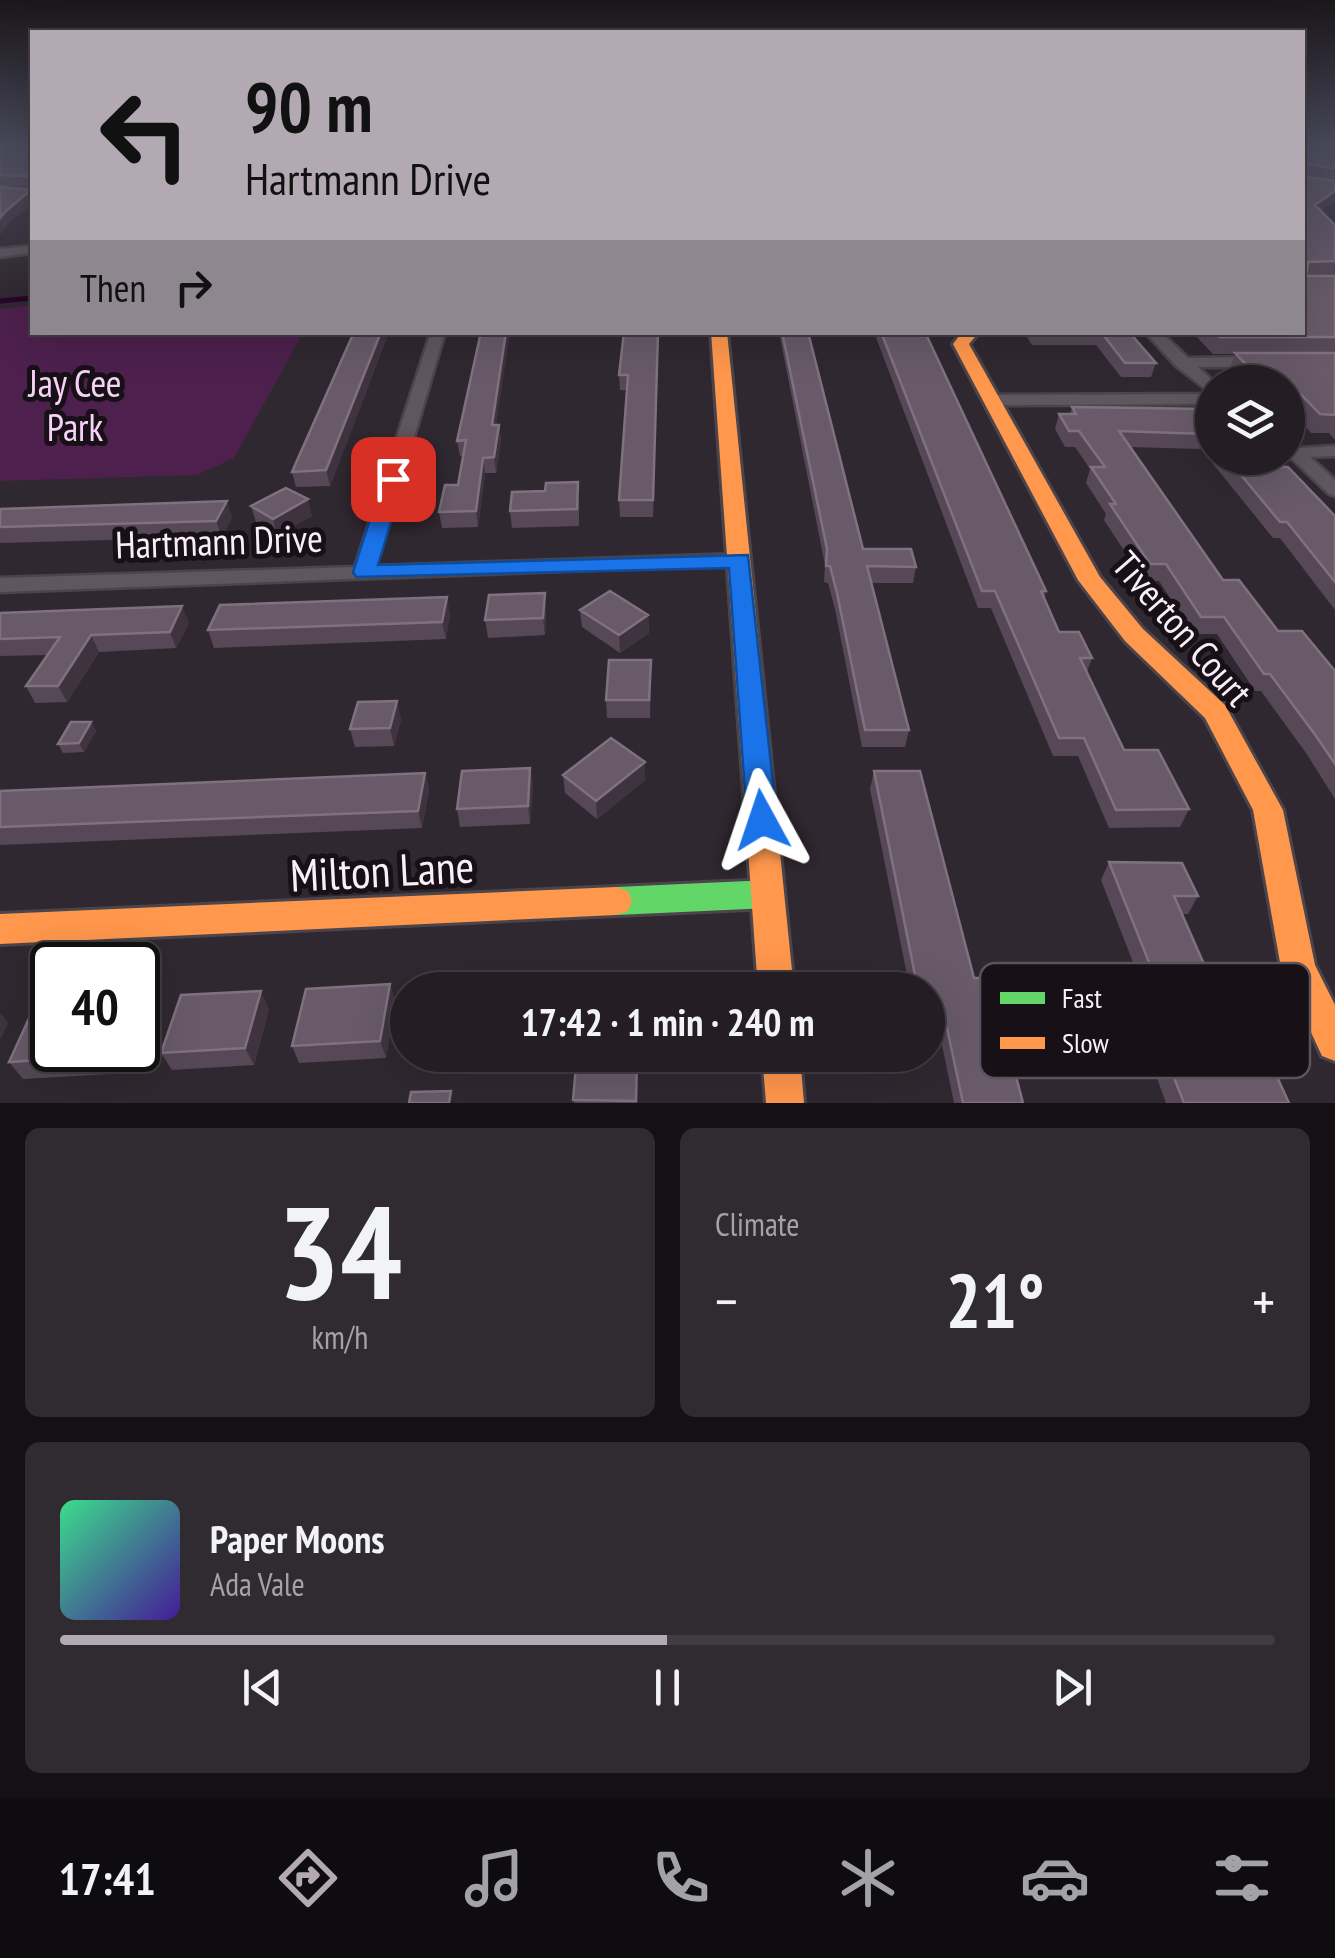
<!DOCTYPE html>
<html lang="en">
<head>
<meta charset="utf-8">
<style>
  body { margin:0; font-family:"PT Sans Narrow",sans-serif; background:#302b31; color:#f1f3f6; height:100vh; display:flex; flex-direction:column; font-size:38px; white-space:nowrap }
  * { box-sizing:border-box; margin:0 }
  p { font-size:32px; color:#a3a2a6 }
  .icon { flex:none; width:55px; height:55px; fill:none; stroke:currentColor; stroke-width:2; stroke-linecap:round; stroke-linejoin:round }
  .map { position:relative; height:1103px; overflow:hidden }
  .details { display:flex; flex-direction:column; gap:25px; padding:25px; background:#141014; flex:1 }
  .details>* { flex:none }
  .guide { position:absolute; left:30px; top:30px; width:1275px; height:305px; border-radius:0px; box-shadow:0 10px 40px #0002,0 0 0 2px #413c41; background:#b3a9b3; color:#111; overflow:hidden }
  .controls { position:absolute; left:1195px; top:365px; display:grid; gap:20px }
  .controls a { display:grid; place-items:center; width:110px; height:110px; border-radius:50%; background:#241e24; box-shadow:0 10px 40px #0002,0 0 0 2px #413c41; font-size:50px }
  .speed { position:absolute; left:30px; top:942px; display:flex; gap:20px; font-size:50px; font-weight:700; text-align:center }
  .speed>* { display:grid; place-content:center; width:130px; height:130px; border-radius:50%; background:#241e24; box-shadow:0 10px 40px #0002,0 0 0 2px #413c41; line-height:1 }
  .speed .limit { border:5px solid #111; border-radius:15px; background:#fff; color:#111 }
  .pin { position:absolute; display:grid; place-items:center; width:85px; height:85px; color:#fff; margin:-42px; border-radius:20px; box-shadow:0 5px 15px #0006 }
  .me { position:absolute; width:110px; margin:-55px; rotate:355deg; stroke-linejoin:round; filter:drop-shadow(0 0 8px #0008) }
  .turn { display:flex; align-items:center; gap:35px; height:210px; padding:0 50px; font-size:45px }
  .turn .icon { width:130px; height:130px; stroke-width:2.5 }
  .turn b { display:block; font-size:70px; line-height:85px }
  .then { display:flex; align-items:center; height:95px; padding:0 50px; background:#0003; gap:20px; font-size:38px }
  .big { font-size:75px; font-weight:800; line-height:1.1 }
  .details .card { flex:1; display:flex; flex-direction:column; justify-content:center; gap:15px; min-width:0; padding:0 35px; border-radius:15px; background:#302b31 }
  .details .dial { align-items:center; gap:0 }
  .dial b { font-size:130px; line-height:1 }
  .song { display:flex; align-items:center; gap:30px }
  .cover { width:120px; height:120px; border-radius:15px; background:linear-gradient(135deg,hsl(150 70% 55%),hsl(260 70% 35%)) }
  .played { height:10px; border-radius:5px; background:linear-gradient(90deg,#b3a9b3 50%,#413c41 50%) }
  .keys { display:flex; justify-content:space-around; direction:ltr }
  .heat { display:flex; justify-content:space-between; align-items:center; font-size:55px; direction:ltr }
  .details .tiles { flex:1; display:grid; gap:25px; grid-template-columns:1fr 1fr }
  .card:last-child { grid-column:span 2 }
  .trip { position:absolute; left:390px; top:972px; width:555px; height:100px; border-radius:50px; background:#241e24; box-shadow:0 10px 40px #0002,0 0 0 2px #413c41; font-weight:800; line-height:100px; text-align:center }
  .dock { display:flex; height:160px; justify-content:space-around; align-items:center; background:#0e0c0e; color:#a3a2a6 }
  .dock .icon { width:70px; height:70px }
  .dock .selected { color:#b3a9b3 }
  .dock b { font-size:45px; color:#f1f3f6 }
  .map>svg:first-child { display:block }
</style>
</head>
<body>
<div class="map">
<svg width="1335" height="1103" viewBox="0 0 1335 1103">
  <rect width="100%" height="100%" fill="#302830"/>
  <path fill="#4d204d" d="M32,305v27l271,1 -69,125 -37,17 -197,6v-172z"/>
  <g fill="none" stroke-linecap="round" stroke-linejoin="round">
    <path stroke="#29042b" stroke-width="5" d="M0,301l32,-3"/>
    <g stroke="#4b454b" stroke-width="5">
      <path id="street" d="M32,246v7l-32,4v-8z
        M431,332h14l-69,234 364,-12 7,2 3,4 -3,4 -747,28v-14l355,-11z
        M1145,332h16l27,26 70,-1 8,5 -8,5h-60l16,15 -2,12 -36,-28z
        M1212,394v10l-221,1 -8,-5 8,-5z
        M1288,441l12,7 35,-2v10l-25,1 25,23v16l-6,-2 -41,-39z"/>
    </g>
    <g stroke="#4b454b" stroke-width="6">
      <path id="fast" d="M768,880l12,4 4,10 -4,10 -12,4 -152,7 -12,-4 -4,-10 4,-10 12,-4z"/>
    </g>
    <g stroke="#4b454b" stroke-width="6">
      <path id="slow" d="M711,332h16l67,658h-36z
        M962,332h17l-10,12 131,233 43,52 82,76 58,105 32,155 20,40v56l-13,-5 -41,-88 -28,-158 -48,-92 -80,-77 -47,-61 -125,-236z
        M616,887l12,4 4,10 -4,10 -12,4 -616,29v-30z
        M762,1055h38l4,48h-38z"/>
    </g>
    <use href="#street" fill="#605660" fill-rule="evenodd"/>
    <use href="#fast" fill="#63d668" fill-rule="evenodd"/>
    <use href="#slow" fill="#ff974d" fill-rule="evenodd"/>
  </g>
  <path fill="#564857" d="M0,144h32v59l-22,19 19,-36h-29z
    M1302,144h33v57l-14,10 14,14v215l-6,-7h-18l-23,-27v-24h-48l-11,-11 6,-17h-22l-21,-22h110z
    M354,332h35l-59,154 -34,1 -4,-15z
    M659,332l-6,185h-33l-1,-17 8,-110h-7l-1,-15z
    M779,332h29l55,217 53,18 -3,16h-42l38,147 -4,17h-43l-27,-138 -7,-26 -4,-1 1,-17z
    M874,332h51l121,259 -2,8 15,33 33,26 -5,14 37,78 65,59 -9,18 -71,1 -31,-72h-25l-62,-148h-13z
    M1024,332h105l27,31 -5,14h-30l-25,-32h-64z
    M499,398l-3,27h3l2,16 -5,32h-11l-7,54 -36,1 -3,-16 19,-27 5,-29h-3l-3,-15z
    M1072,407l140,2v49h48l75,58v94l-55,-72h-7l-72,-89 -71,-2 93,133 55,51 57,40v128l-29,-46 -45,-62h-6l-38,-57h-24l-34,-53h-15l-40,-61 2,-6 -20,-31 4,-14 -15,-22h-10l-10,-18 4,-15h11z
    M579,498v28l-67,2 -2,-17z
    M251,506l61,10 -35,19 -21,-13z
    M0,509l232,8 -10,20 -222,6z
    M546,610l-1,25 -57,3 -3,-18z
    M580,610l68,5 1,18 -29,20 -38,-26z
    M0,613l189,10 -13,25 -77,4 -32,50 -32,1 -9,-17 22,-31 -48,1z
    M450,614l-4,25 -232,9 -6,-18z
    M651,678l-1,40h-43l-1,-18z
    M401,719l-7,27 -39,1 -5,-18z
    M91,722l5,9 -12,21 -21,1 -5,-9z
    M645,762v18l-48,39 -32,-26 -2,-18z
    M530,768l3,18 -3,38 -70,3 -3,-18z
    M874,771l100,207 49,125h-69l-12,-58h-14v-55h-18l-40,-201z
    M425,773l4,17 -7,38 -422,17v-54z
    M1109,862l89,34 -10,18h-6l25,57 -11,17h-53l-42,-108z
    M390,984l5,18 -9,56 -87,5 -7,-17z
    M269,1009l-15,56 -82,5 -11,-17z
    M1152,1022l85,35 52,46h-123l-23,-63z
    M136,1050l-9,23 -104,6 -14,-17z
    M577,1055h61l-1,48h-63z"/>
  <path fill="#403340" d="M32,189v14l-22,19 -10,13v-17l6,-7z
    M1335,191v10l-25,18 5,-14z
    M381,332h8l-59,154 -4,-16z
    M506,332h4l-16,109 -2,-16z
    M499,425l2,16 -5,32 -2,-16z
    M483,458l2,15 -7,54 -2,-16z
    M308,499l4,17 -35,19 -4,-16z
    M227,501l5,16 -10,20 -6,-16z
    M545,593l1,17 -1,25 -2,-17z
    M447,597l3,17 -4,25 -4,-17z
    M182,606l7,17 -13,25 -6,-16z
    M648,615l1,18 -29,20 -1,-18z
    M91,635l8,17 -32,50 -9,-16z
    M397,701l4,18 -7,27 -4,-18z
    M91,722l5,9 -12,21 -5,-9z
    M645,762v18l-48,39 -1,-18z
    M530,768l3,18 -3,38 -2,-18z
    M425,773l4,17 -7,38 -4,-17z
    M390,984l5,18 -9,56 -6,-17z
    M261,991l8,18 -15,56 -9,-17z
    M138,997l10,18 -10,29z
    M0,1012l8,11 -8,17z
    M118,1050h18l-9,23 -11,-18z"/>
  <path fill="#685a69" stroke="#7f717f" stroke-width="2.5" d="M0,144h32v45l-26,22 -6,7v-31l28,2 4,-10 -4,-3 -28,-1z
    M1302,144h33v25l-27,-5 -5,4 3,9 29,4v10l-20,14 20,20v36l-27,1 -2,14h29v61h-116l-5,-5h88z
    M354,332h27l-55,138 -34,2z
    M481,332h25l-14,93h7l-5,32 -11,1 -7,53 -37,1 6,-27h13l8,-45 -9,1z
    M624,332h34l-5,168h-34l9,-125h-9z
    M782,332h26l55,217h48l5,18 -49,-1 42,164h-44l-28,-137 -7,-27h-4l1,-17z
    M881,332h44l121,259h-5l18,41h20l13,26h-12l44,92h34l31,59 -73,1 -32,-72h-25l-64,-147h-13z
    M1101,332h28l27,31h-31z
    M1235,353h100v62l-15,-1 -35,-36h-26z
    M1072,407l140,2v31l-5,-6 -88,-3 104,149h16l39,51h24l33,40v93l-19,-28 -46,-62h-6l-40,-57h-23l-35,-53h-16l-40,-60h6l-25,-37h14l-26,-36h-10l-10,-17h17z
    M1227,458h33l12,9h16l47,49v66l-48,-60h-7z
    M578,482l-1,27 -67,2 2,-19 33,-1 1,-8z
    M286,488l22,11 -35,20 -22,-13z
    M227,501l-11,20 -216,6v-18z
    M610,591l38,24 -29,20 -39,-25z
    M545,593l-2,25 -58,2 4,-25z
    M447,597l-5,25 -234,8 12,-25z
    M182,606l-12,26 -79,3 -33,51h-32l34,-49 -60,2v-26z
    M609,660h42l-2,40h-43z
    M397,701l-7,27 -40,1 8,-27z
    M71,722h20l-12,21 -21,1z
    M611,738l34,24 -49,39 -33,-26z
    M530,768l-2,38 -71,3 5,-38z
    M874,771h46l54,207h16l33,125h-60l-16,-75 -19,-1v-37h-10z
    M425,773l-7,38 -418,16v-36z
    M1109,862l73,1 16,33h-24l33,75 -55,-1z
    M515,978l-1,12h-74l1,-7z
    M390,984l-10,57 -88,5 14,-57z
    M583,984h56v6h-57z
    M261,991l-16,57 -84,5 20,-58z
    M52,1002v48h66l-2,5 -107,7 27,-59z
    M1152,1022l71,1 14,34h31l21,46h-105z
    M577,1055h60l-1,46 -63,-1z
    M451,1091l-2,12h-40l2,-11z"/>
  <linearGradient id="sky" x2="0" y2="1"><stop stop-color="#1a161a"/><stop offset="0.48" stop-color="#484859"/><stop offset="1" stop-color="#484859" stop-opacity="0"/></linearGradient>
  <rect width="1335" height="299" fill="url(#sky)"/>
  <path fill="#1a73e8" stroke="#114b97" stroke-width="2.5" d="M393,473l11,6 -26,86 370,-10 29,265 -4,8 -11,4 -11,-4 -4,-8 -18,-252 -373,9 -3,-5 30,-93z"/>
  <g text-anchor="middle" stroke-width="10" stroke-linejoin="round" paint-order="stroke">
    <g font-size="38" fill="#f6d2f6" stroke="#171017">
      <text x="75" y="397">Jay Cee<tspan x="75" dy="44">Park</tspan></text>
    </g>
    <g font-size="38" fill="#faeff9" stroke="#171017">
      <text transform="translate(219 542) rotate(-2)" y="13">Hartmann Drive</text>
      <text transform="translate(1182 629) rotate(49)" y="13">Tiverton Court</text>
    </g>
    <g font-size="45" fill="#faeff9" stroke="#171017">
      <text transform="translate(382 871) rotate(-3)" y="16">Milton Lane</text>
    </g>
  </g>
  <rect x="980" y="963" width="330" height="115" rx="15" fill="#171017" stroke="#5b535b" stroke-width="2.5"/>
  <rect x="1000" y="992" width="45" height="12" fill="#63d668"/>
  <rect x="1000" y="1037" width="45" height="12" fill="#ff974d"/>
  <g font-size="28" fill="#faeff9">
    <text x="1062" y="1008">Fast</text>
    <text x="1062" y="1053">Slow</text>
  </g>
</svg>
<div class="controls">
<a><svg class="icon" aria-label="layers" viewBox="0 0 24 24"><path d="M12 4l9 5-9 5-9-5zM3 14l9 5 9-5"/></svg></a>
</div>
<div class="speed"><div class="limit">40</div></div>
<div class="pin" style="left:393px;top:479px;background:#d93025"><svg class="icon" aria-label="arrive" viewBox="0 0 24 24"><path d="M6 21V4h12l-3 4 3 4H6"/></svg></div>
<svg class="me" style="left:762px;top:820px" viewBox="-20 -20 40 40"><path d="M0-17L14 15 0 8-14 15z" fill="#1a73e8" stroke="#fff" stroke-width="4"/></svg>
<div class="trip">17:42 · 1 min · 240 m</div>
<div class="guide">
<div class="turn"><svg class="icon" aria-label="left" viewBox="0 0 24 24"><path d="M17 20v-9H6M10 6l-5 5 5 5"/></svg><div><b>90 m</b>Hartmann Drive</div></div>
<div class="then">Then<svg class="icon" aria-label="right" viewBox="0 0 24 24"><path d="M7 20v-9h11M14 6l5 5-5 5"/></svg></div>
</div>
</div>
<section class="details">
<div class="tiles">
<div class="card dial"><b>34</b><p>km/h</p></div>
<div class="card"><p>Climate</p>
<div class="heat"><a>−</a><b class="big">21°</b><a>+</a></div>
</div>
<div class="card">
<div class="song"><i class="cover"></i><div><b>Paper Moons</b><p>Ada Vale</p></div></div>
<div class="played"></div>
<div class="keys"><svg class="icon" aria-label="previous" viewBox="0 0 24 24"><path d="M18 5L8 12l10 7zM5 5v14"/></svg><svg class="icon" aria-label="pause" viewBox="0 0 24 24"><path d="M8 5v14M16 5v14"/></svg><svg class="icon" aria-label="next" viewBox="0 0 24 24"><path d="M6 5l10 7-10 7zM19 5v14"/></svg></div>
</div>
</div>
</section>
<nav class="dock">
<b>17:41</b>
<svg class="icon selected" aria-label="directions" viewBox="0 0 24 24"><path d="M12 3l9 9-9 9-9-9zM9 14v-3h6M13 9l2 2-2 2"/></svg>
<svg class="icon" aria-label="music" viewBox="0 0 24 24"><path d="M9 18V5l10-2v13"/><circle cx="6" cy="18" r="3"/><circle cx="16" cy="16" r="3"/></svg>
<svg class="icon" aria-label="phone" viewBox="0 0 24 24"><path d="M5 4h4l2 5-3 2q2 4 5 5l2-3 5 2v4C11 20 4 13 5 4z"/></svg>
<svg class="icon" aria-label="climate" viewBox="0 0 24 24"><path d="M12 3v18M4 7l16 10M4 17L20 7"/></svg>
<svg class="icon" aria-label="car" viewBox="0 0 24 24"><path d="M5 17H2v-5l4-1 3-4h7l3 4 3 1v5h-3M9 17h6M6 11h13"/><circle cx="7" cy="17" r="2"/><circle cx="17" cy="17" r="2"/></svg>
<svg class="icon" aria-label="filters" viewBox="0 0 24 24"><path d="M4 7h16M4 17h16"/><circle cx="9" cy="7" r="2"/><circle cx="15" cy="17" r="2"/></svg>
</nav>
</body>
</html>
